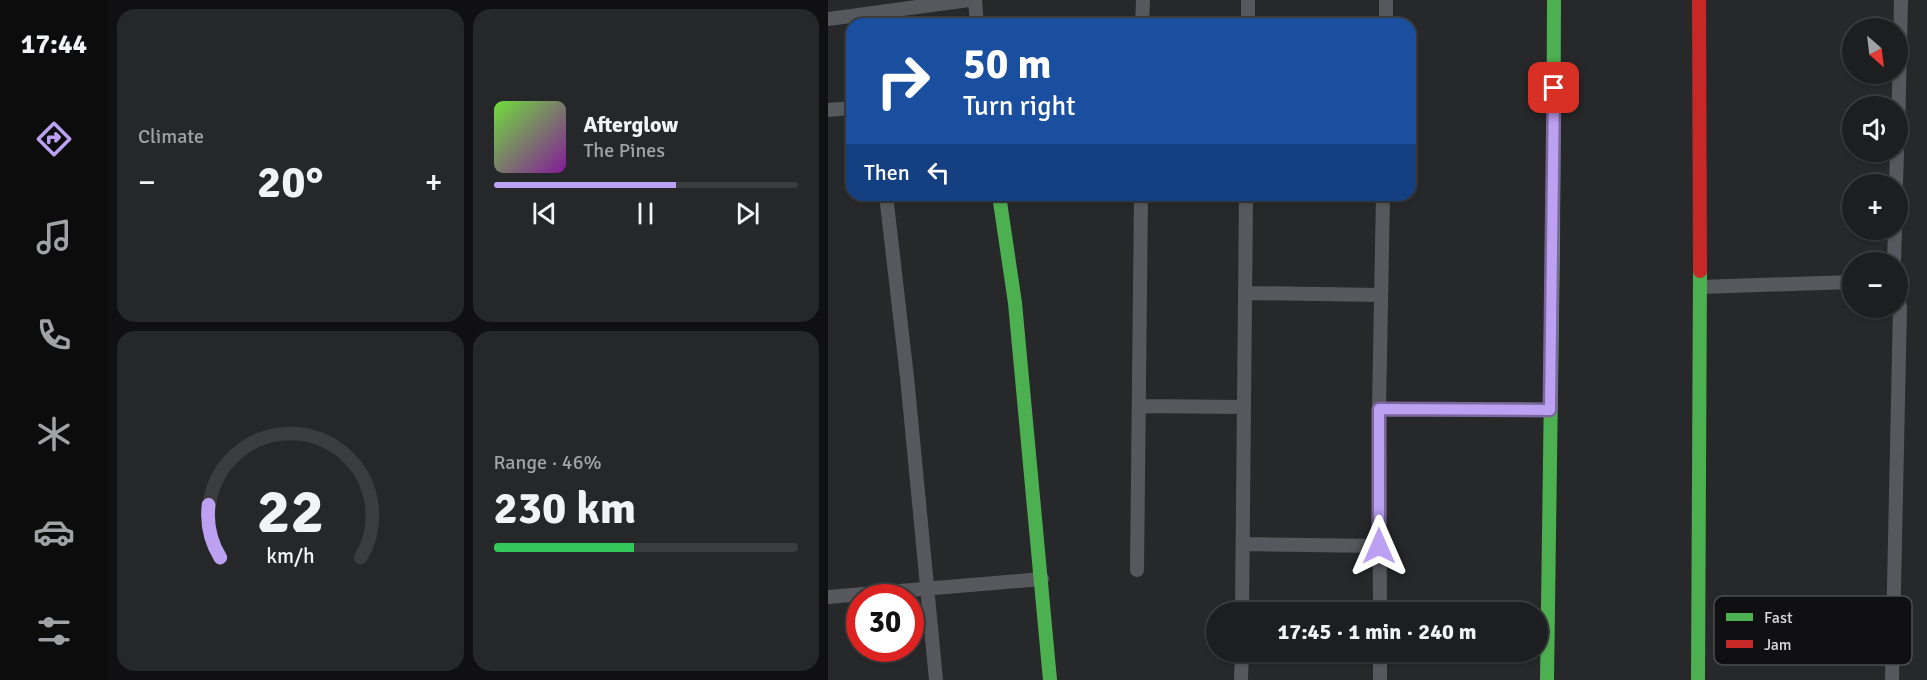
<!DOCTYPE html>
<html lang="en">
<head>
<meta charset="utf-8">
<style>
  body { margin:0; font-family:Signika,sans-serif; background:#252729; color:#f1f3f6; height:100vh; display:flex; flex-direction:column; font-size:22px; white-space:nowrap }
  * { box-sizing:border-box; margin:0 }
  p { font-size:20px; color:#a0a2a5 }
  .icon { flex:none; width:33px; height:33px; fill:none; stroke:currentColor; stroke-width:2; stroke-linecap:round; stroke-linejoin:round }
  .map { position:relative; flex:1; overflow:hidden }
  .details { display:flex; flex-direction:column; gap:9px; padding:9px; background:#101012; width:720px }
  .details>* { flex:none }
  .guide { position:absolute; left:18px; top:18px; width:570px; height:183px; border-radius:18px; box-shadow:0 2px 4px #0004,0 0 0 2px #3b3c3e; background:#1a4fa0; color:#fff; overflow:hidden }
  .needle { width:39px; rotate:152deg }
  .fabs { position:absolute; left:1014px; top:18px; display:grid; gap:12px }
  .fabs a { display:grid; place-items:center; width:66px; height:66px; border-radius:50%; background:#1d1e20; box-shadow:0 2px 4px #0004,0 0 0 2px #3b3c3e; font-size:30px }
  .speed { position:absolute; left:18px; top:584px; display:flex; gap:12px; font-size:30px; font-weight:700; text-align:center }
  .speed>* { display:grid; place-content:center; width:78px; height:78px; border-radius:50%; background:#1d1e20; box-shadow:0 2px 4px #0004,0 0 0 2px #3b3c3e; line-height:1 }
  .speed .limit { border:9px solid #d22; background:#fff; color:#111 }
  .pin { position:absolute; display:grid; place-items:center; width:51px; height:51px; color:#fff; margin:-26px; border-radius:12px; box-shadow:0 3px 9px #0006 }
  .me { position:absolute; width:66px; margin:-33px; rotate:0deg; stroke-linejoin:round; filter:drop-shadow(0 0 4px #0008) }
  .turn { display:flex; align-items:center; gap:21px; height:126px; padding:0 18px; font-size:27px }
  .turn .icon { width:78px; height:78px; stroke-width:2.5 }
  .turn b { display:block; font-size:42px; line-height:51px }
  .then { display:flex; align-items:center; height:57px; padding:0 18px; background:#0003; gap:12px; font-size:22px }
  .big { font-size:45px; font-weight:800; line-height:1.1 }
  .details .card { flex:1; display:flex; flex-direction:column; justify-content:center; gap:9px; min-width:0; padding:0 21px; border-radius:18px; background:#252729 }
  .details .dial { align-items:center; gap:0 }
  .dial svg { height:156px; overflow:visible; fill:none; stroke:#3b3c3e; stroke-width:7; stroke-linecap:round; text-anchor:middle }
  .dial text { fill:#f1f3f6; stroke:none }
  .song { display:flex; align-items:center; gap:18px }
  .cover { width:72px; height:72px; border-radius:9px; background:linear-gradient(135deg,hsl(100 70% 55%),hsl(290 70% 35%)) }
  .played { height:6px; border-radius:3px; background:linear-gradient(90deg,#bca0f2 60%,#3b3c3e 60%) }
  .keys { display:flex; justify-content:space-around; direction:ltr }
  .heat { display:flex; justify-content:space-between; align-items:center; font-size:33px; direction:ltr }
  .charge { height:9px; border-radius:4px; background:linear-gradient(90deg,#34c759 46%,#3b3c3e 0) }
  .details .tiles { flex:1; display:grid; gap:9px; grid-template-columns:repeat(2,1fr) }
  .trip { position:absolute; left:378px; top:602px; width:342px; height:60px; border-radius:30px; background:#1d1e20; box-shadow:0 2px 4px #0004,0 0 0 2px #3b3c3e; font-weight:800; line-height:60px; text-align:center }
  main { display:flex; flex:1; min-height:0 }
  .tabs { display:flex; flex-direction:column; width:108px; justify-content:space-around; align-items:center; background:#0c0c0d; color:#a0a2a5 }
  .tabs .icon { width:42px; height:42px }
  .tabs .on { color:#bca0f2 }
  .tabs b { font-size:27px; color:#f1f3f6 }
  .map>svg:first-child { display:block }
</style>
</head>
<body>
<main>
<nav class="tabs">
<b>17:44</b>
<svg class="icon on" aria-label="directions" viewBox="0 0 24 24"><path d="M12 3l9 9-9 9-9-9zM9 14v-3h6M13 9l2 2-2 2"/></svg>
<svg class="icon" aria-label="music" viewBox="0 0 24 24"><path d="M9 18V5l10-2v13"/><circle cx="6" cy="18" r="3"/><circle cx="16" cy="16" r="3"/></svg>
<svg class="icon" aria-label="phone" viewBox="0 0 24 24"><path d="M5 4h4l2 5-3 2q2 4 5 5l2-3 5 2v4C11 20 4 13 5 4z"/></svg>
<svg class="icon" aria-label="climate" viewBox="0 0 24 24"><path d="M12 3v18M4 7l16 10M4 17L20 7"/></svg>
<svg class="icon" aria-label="car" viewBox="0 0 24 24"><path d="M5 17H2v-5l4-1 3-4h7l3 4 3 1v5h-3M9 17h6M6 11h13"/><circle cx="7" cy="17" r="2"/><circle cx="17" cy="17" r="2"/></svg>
<svg class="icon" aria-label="filters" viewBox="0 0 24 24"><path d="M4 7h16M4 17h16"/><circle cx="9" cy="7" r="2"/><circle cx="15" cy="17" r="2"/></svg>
</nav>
<section class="details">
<div class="tiles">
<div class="card"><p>Climate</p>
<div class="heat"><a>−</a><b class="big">20°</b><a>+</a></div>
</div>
<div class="card">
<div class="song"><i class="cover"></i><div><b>Afterglow</b><p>The Pines</p></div></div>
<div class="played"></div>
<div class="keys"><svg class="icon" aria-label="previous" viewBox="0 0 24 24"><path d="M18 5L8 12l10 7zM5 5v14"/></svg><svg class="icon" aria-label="pause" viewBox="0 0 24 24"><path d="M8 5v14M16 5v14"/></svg><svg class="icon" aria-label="next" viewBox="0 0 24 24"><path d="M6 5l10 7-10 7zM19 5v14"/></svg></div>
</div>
<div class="card dial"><svg viewBox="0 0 100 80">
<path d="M14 69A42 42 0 1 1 86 69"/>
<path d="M14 69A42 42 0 0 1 8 42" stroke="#bca0f2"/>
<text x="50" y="56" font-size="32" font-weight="700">22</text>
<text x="50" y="72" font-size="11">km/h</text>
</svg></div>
<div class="card"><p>Range · 46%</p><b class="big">230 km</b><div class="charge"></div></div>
</div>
</section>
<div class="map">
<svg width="1099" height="680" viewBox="0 0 1099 680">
  <rect width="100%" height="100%" fill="#27282a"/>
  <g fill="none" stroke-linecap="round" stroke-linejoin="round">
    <path stroke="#57585e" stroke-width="14" d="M147,0l2,24
      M0,19l141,-19
      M314,24l1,-24
      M420,24v-24
      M558,24v-24
      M0,110l24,-2
      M1070,136l3,-136
      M1068,184l1,-32
      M58,195l21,182 29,303
      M1066,262l1,-32
      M872,287l152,-5
      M417,293l136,2
      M311,406l105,1
      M551,409l171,1
      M415,544l136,2
      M309,570l4,-375
      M0,597l214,-18
      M414,612l4,-417
      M552,612l-1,-203 4,-214
      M552,651v29
      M413,680l1,-29
      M1064,680l8,-373 -2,-7"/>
    <path stroke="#4caf50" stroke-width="14" d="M171,195l16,108 35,377
      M719,680l6,-438 1,-242
      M870,680l2,-409"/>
    <path stroke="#c62828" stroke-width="14" d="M871,0l1,271"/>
  </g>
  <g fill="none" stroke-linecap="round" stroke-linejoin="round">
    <g stroke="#7a689d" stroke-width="15">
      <path id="route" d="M551,546v-137l171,1 4,-322"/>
    </g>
    <use href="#route" stroke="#bca0f2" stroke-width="10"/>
  </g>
  <rect x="886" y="596" width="198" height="69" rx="9" fill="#101012" stroke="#4c4c4f" stroke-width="1.5"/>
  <rect x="898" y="613" width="27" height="8" fill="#4caf50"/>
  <rect x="898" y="640" width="27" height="8" fill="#c62828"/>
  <g font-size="16" fill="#d9d9dc">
    <text x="936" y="623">Fast</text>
    <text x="936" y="650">Jam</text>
  </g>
</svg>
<div class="fabs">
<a><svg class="needle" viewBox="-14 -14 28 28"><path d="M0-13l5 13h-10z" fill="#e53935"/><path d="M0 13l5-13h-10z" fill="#a0a2a5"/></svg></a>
<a><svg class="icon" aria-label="sound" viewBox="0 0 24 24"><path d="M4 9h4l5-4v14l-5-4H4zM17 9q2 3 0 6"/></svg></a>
<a>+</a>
<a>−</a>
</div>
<div class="speed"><div class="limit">30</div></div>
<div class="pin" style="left:726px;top:88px;background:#d93025"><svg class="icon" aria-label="arrive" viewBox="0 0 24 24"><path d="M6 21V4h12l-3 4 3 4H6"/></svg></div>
<svg class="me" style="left:551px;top:546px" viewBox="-20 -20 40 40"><path d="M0-17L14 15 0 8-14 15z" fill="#bca0f2" stroke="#fff" stroke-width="4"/></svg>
<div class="trip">17:45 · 1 min · 240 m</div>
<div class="guide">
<div class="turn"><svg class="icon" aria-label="right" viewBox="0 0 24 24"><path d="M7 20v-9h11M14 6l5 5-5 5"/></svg><div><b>50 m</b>Turn right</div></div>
<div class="then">Then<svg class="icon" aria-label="left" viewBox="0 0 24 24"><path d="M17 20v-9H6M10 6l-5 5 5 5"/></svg></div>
</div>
</div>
</main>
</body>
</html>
